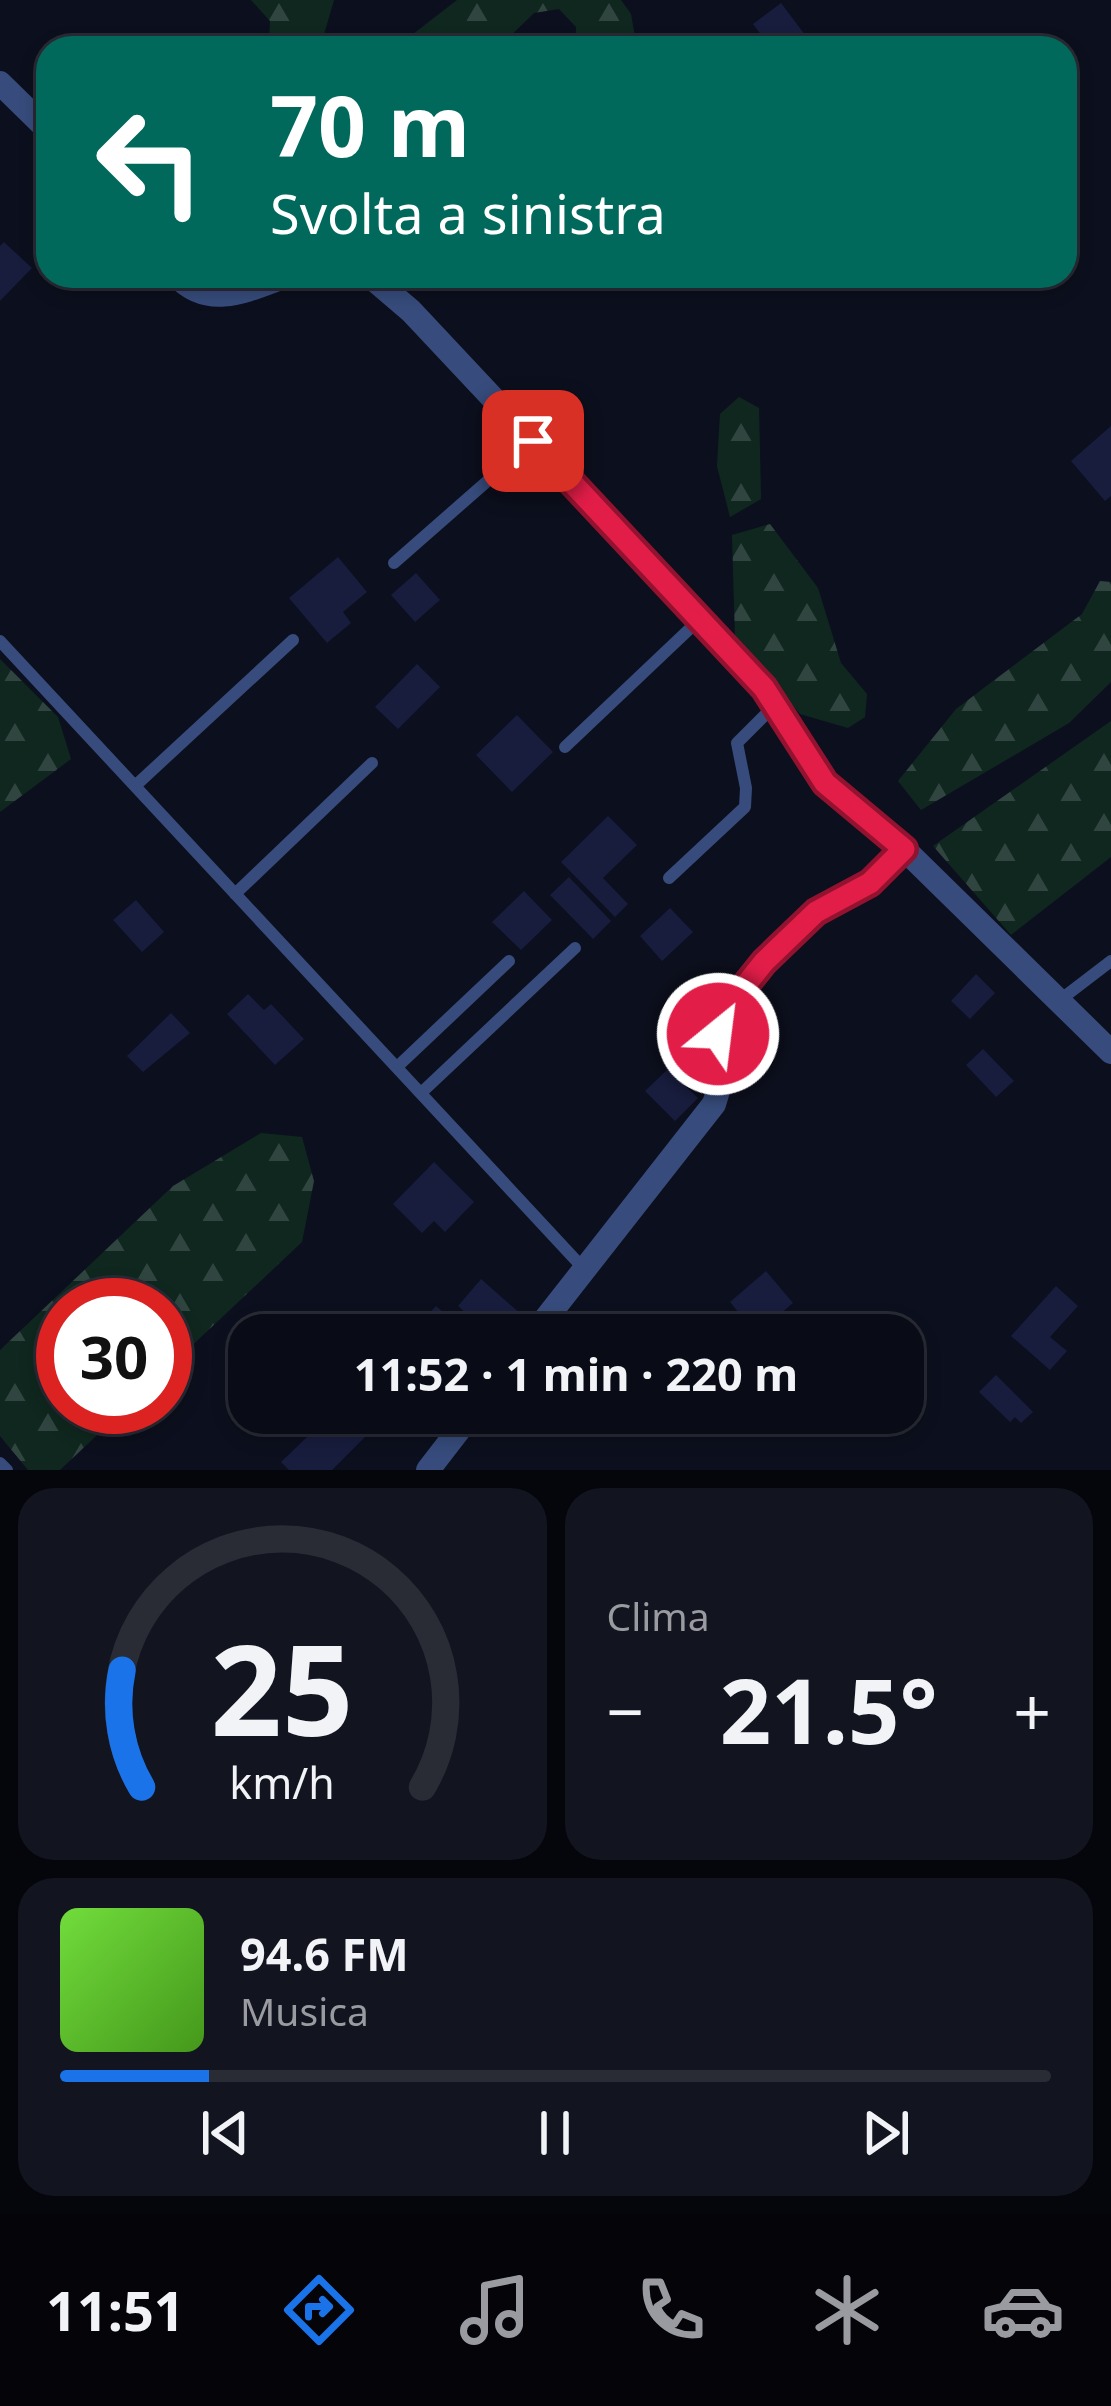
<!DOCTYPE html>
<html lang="it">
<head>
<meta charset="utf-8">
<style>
  body { margin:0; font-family:"Noto Sans",sans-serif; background:#12141f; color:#f1f3f6; height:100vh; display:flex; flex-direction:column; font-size:45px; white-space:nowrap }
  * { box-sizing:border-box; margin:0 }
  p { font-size:39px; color:#999ba1 }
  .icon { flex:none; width:66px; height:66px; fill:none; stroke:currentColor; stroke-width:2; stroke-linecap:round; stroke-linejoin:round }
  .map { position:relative; height:1470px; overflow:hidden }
  .panel { display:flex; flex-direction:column; gap:18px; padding:18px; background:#05060c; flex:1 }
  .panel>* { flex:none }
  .hud { position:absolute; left:36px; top:36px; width:1041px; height:252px; border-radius:36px; box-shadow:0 6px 18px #0003,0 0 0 3px #292b35; background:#00695c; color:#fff; overflow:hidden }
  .speed { position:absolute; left:36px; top:1278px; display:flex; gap:24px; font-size:60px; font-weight:700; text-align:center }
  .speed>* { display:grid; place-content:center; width:156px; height:156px; border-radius:50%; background:#090b16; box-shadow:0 6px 18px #0003,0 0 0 3px #292b35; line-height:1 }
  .speed .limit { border:18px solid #d22; background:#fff; color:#111 }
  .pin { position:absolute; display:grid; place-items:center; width:102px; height:102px; color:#fff; margin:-51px; border-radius:24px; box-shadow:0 6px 18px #0006 }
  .me { position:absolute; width:132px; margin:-66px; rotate:29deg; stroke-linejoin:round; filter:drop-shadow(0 0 9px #0008) }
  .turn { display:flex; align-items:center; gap:42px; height:252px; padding:0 36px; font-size:54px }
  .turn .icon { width:156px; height:156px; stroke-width:2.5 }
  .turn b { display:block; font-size:84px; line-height:102px }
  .big { font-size:90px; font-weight:700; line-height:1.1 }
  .panel .widget { flex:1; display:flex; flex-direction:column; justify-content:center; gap:18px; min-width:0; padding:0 42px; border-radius:36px; background:#12141f }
  .panel .dial { align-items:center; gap:0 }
  .dial svg { height:312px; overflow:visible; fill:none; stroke:#292b35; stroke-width:7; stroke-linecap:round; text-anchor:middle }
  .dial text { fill:#f1f3f6; stroke:none }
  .song { display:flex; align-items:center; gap:36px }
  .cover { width:144px; height:144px; border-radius:18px; background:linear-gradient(135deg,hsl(100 70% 55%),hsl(100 70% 35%)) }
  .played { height:12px; border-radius:6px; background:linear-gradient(90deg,#1a73e8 15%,#292b35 15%) }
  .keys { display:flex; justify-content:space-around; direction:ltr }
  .heat { display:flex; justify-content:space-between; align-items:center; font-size:66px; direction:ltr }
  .panel .tiles { flex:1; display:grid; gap:18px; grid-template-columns:1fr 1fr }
  .widget:last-child { grid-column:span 2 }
  .trip { position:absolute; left:228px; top:1314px; width:696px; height:120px; border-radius:36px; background:#090b16; box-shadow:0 6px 18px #0003,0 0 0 3px #292b35; font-weight:700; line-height:120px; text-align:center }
  .menu { display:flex; height:192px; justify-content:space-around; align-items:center; background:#040409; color:#999ba1 }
  .menu .icon { width:84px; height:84px }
  .menu .current { color:#1a73e8 }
  .menu b { font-size:54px; color:#f1f3f6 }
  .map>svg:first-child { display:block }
</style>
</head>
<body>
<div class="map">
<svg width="1111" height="1470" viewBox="0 0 1111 1470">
  <defs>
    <pattern id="forest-firs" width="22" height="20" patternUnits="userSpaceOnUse" patternTransform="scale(3)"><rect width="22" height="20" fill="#0f271e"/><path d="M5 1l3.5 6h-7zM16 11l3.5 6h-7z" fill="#304540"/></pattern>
  </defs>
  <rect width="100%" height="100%" fill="#0c0f1d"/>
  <path fill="url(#forest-firs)" d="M251,0h83l-14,48h-108l25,-13 32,9 1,-23z
    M457,0h164l10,14 6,34h-61v-21l-17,-18 -25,4 -36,35h-92l2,-10z
    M739,397l20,11 2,91 -31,18 -13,-51 3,-52z
    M770,524l48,64 23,75 26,31 -2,23 -17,11 -48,-14 -65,-75 -3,-104z
    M1100,581l11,1v100l-42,41 -148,87 -23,-29 58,-72 126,-95z
    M0,659l58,58 13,42 -71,53z
    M1111,721v136l-100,78 -78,-89z
    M261,1133l41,4 12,44 -12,61 -137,129v-66h-102v102h64l-67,63h-32l-28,-34v-86l173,-164z"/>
  <path fill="#181d3e" d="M781,3l34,45h-44l-18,-24z
    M4,242l28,26 -32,33v-55z
    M1111,426v70l-6,5 -34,-40z
    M338,557l29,35 -24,20 8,11 -24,20 -38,-45z
    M416,573l24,27 -25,22 -24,-27z
    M417,664l23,23 -42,42 -23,-22z
    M517,715l36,37 -41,40 -36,-37z
    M608,816l29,29 -34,33 25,26 -13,13 -54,-55z
    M569,877l42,44 -18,18 -43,-44z
    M524,891l28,29 -31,30 -29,-28z
    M136,900l28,32 -22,20 -29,-32z
    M670,908l23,24 -31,29 -22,-25z
    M976,974l19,19 -25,26 -19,-18z
    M248,994l16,16 7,-6 33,35 -29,26 -48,-51z
    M171,1013l19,20 -47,39 -16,-16z
    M983,1049l31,32 -18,16 -30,-32z
    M668,1069l30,29 -23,23 -30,-30z
    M434,1162l40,40 -29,30 -11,-11 -12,12 -29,-29z
    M766,1271l27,32 -13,11 5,6 -18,15h-10l-27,-33z
    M481,1279l40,35 -19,21h-11l-33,-29z
    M1056,1286l22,20 -28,31 17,14 -17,19 -39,-34z
    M436,1306l33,29h-60z
    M996,1375l37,37 -12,11 -6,-6 -5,5 -31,-30z
    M332,1413h27l15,15 -42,42h-43l-8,-8z"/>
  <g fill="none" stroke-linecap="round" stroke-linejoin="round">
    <path stroke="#374c7c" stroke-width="12" d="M394,563l139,-122
      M0,641l584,628
      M565,747l135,-128
      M135,786l158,-146
      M669,878l76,-71 1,-19 -9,-45 39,-39
      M235,894l137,-131
      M1060,1000l51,-39
      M397,1067l112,-106
      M421,1093l154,-145
      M0,1463l7,7"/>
    <path stroke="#374c7c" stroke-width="24" d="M0,83l48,47
      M177,276c32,34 71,14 109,0
      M370,276l41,35 354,377 60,95 79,66 -34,34 -54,29 -52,50 -33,41 -11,20 1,58 -7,23 -181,231
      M904,849l207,203
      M428,1470l44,-57"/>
  </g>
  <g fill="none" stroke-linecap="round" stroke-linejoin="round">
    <g stroke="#92132f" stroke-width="30">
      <path id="route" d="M533,441l231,247 61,95 79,66 -34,34 -54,29 -52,50 -40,50 -6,22"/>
    </g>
    <use href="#route" stroke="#e11d48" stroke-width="21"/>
  </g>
</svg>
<div class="speed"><div class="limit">30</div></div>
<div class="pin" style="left:533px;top:441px;background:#d93025"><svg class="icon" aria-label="arrive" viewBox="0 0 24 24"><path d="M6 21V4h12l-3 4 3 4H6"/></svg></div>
<svg class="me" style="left:718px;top:1034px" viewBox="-20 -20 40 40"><circle r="17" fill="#e11d48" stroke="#fff" stroke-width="3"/><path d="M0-11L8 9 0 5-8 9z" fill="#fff"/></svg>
<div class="trip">11:52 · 1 min · 220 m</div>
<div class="hud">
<div class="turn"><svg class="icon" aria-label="left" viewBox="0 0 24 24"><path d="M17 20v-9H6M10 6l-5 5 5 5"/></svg><div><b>70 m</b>Svolta a sinistra</div></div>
</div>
</div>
<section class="panel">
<div class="tiles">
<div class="widget dial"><svg viewBox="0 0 100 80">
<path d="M14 69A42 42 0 1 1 86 69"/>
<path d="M14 69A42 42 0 0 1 9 39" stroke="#1a73e8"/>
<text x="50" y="56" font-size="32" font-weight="700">25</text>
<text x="50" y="72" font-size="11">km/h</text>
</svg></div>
<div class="widget"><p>Clima</p>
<div class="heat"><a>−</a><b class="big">21.5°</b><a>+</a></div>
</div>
<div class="widget">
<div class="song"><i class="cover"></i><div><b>94.6 FM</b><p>Musica</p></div></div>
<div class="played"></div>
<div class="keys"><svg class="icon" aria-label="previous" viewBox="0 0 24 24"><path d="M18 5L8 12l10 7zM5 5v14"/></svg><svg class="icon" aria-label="pause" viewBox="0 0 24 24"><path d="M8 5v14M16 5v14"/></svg><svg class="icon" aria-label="next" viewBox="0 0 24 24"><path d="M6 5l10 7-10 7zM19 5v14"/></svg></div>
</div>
</div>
</section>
<nav class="menu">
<b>11:51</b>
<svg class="icon current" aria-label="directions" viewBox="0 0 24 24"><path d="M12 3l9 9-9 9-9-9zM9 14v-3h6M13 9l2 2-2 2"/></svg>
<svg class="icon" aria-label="music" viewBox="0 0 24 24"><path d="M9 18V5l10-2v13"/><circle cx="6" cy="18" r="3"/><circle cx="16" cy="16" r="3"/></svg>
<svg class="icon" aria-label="phone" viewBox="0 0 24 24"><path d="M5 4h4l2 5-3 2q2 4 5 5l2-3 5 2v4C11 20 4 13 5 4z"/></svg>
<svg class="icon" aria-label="climate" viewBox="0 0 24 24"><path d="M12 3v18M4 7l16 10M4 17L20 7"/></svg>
<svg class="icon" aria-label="car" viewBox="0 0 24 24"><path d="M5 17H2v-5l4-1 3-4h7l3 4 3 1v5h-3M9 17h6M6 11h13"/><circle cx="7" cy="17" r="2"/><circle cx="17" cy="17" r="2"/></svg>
</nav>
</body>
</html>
